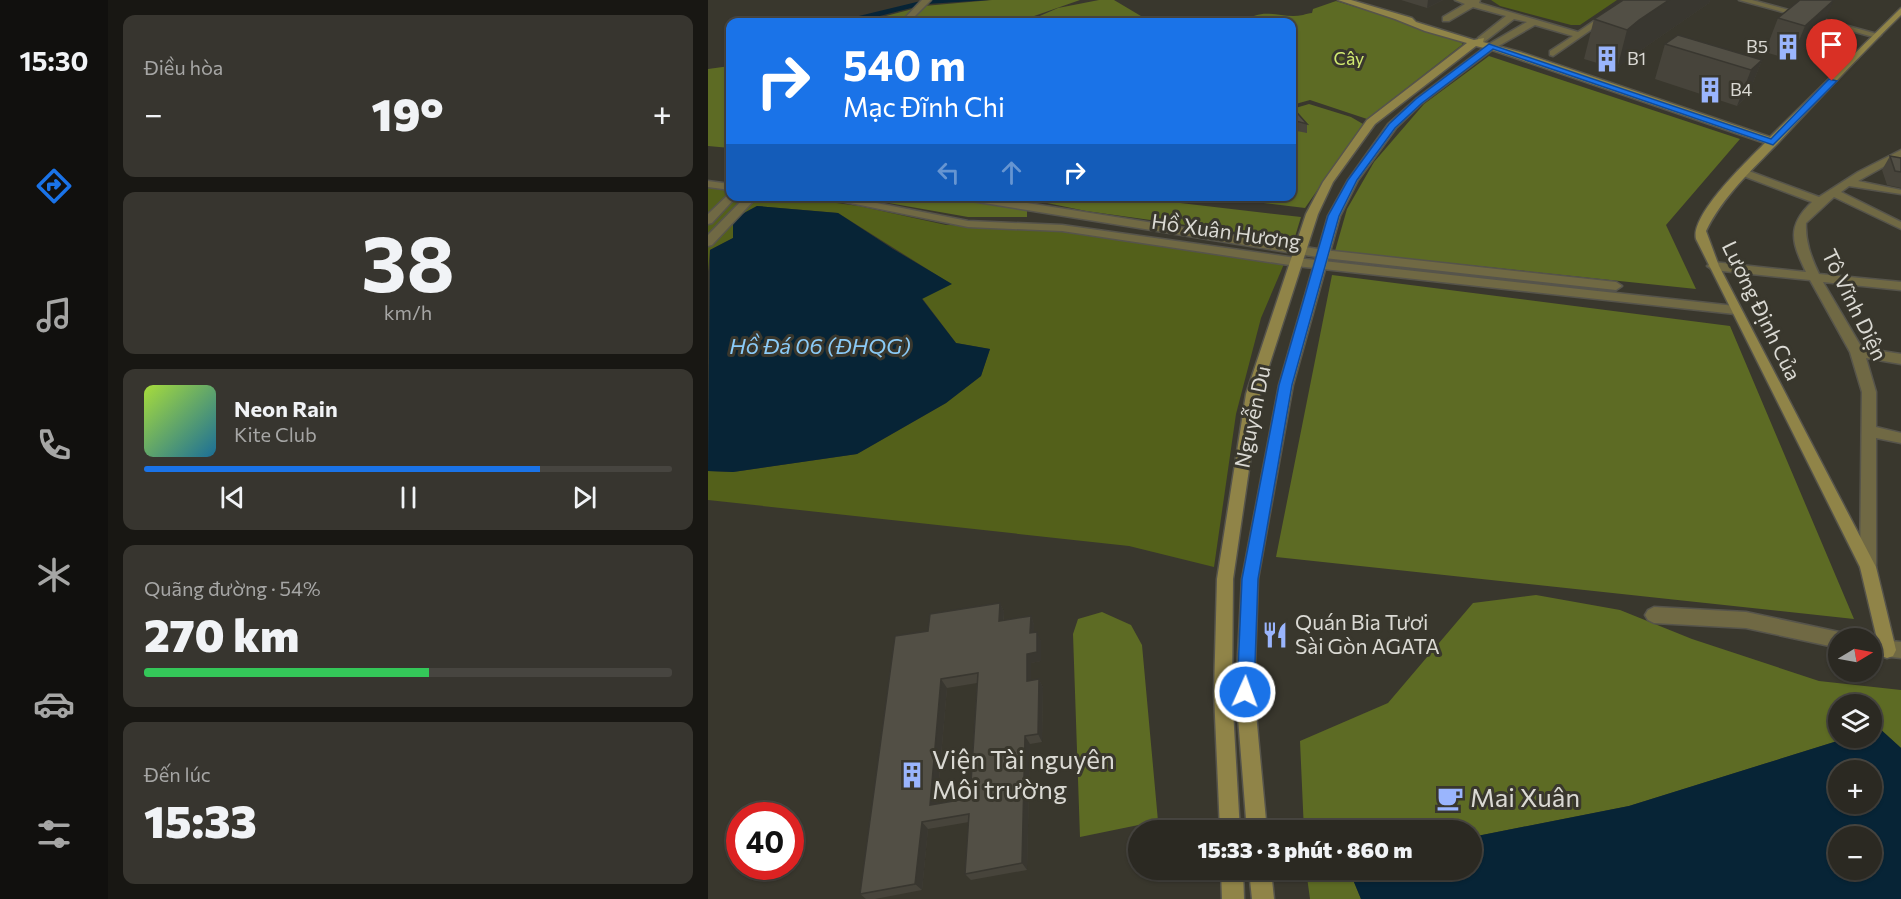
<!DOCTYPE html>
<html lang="vi">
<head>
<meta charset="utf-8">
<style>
  body { margin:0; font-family:Commissioner,sans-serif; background:#37352f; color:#f1f3f6; height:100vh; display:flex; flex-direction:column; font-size:22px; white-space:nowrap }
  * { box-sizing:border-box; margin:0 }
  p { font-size:20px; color:#a6a6a5 }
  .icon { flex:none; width:33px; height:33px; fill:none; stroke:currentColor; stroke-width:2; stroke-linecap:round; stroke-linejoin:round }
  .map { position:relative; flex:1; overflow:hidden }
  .drawer { display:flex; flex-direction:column; gap:15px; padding:15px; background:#181713; width:600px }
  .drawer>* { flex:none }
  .banner { position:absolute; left:18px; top:18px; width:570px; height:183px; border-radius:12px; box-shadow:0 2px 4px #0004,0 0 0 2px #474540; background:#1a73e8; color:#fff; overflow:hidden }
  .needle { width:39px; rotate:80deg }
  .fabs { position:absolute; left:1120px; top:628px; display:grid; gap:12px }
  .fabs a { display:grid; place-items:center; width:54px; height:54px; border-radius:50%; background:#2b2922; box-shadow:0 2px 4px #0004,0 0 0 2px #474540; font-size:30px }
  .speed { position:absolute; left:18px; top:802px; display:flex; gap:12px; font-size:30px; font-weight:700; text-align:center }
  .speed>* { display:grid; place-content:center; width:78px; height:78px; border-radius:50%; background:#2b2922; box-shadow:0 2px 4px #0004,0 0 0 2px #474540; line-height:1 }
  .speed .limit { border:9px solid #d22; background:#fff; color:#111 }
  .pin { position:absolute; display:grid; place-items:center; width:51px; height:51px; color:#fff; margin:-62px -26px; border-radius:50% 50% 50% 0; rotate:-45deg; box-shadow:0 0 6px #0007 }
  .pin .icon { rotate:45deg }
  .me { position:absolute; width:66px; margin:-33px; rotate:2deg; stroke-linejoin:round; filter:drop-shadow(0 0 4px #0008) }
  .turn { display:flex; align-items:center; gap:21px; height:126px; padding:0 18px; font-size:27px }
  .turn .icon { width:78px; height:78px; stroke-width:2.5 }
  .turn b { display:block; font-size:42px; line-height:51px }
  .lanes { display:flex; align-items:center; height:57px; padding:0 18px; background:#0003; justify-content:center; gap:30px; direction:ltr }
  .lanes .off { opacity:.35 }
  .big { font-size:45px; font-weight:800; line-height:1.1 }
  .drawer .tile { flex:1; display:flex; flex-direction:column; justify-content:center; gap:9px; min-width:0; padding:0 21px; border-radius:12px; background:#37352f }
  .drawer .dial { align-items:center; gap:0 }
  .dial b { font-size:78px; line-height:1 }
  .song { display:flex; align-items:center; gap:18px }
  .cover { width:72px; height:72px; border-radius:9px; background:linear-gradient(135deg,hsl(80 70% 55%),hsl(200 70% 35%)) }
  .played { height:6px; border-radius:3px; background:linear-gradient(90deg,#1a73e8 75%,#474540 75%) }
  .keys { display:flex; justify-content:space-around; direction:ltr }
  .heat { display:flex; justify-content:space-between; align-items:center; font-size:33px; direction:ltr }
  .charge { height:9px; border-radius:4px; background:linear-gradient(90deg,#34c759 54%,#474540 0) }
  .trip { position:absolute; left:420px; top:820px; width:354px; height:60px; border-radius:30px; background:#2b2922; box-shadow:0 2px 4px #0004,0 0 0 2px #474540; font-weight:800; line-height:60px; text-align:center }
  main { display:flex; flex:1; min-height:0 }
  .tab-bar { display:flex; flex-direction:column; width:108px; justify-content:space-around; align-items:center; background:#11100e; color:#a6a6a5 }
  .tab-bar .icon { width:42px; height:42px }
  .tab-bar .active { color:#1a73e8 }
  .tab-bar b { font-size:27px; color:#f1f3f6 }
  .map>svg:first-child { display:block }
</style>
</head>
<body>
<main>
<nav class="tab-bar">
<b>15:30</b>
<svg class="icon active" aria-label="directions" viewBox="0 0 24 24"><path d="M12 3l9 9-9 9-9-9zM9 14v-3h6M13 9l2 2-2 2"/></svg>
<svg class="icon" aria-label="music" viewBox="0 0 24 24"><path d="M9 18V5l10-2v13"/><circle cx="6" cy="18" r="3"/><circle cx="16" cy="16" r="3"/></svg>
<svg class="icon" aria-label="phone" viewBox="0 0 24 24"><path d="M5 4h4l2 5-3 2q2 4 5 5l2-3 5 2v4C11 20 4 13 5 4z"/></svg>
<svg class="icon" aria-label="climate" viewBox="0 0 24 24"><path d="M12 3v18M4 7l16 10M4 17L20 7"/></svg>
<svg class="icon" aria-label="car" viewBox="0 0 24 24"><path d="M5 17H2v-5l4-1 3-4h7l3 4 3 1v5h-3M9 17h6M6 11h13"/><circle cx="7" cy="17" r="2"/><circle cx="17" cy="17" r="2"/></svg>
<svg class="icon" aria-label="filters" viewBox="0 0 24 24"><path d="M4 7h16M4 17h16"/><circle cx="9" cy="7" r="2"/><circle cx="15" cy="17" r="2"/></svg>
</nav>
<section class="drawer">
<div class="tile"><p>Điều hòa</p>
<div class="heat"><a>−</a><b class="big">19°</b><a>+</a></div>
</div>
<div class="tile dial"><b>38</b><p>km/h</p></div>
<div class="tile">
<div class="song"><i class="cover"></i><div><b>Neon Rain</b><p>Kite Club</p></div></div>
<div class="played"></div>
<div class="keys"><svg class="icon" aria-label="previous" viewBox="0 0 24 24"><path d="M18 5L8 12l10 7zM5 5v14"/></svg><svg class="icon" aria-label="pause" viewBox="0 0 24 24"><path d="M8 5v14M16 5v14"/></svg><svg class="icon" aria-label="next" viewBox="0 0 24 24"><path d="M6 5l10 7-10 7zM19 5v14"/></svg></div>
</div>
<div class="tile"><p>Quãng đường · 54%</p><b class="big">270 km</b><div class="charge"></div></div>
<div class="tile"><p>Đến lúc</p><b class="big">15:33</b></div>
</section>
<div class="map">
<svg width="1193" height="899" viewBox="0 0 1193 899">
  <rect width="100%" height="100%" fill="#39372d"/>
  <path fill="#53601a" d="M783,0h126l-37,25h-9l-71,-19z
    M0,187l22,3v6l61,1 68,9 87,19 100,2 230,31 8,6 -23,54 -25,96 -22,153 -85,-21 -421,-46v-29l25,1 124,-18 89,-51 35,-27 9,-27 -34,-6 -34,-45 29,-14 -113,-71 -81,-7 -24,13v19l-23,12 -2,22z"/>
  <path fill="#5d6b24" d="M284,0h88l-63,22h-154l61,-16z
    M391,0h15l37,22h-125l32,-14z
    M628,1l117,36 10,7 -96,75 -57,-19 -18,5v-83h-48c20,-17 37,-2 59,-7 3,-1 6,-2 9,-2l1,-4z
    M781,56l251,83 -74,86 30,64 -361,-38 12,-42 27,-47 50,-58z
    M22,66v82l-22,-2v-77z
    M601,104l42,13 12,7 -58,84 -92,-11 79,-1v-66l5,2 7,-5 -12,-18z
    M242,196l77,13v8h-59l-85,-15 -5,-5z
    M310,197h111l172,20 -7,23 -208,-29z
    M624,275l398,51 124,293 -578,-62z
    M828,595l84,15 72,29 127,42 82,9v58l-22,-20 -7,2v-25h-33v33h8l-218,68 -157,31v-6h-168l-4,-90 88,-38 85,-100z
    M394,612l29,13 11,20 16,176 -78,16 -7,-203 5,-15z
    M598,870h43l12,29h-51z"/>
  <path fill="#072436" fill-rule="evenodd" d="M217,0h64l-62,4 -71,18h-22z
    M49,206l81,7 55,36 59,35 -30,15 34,44 34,6 -9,27 -35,27 -89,51 -124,18 -25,-1 2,-221 23,-12v-19z
    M1171,728l22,20v151h-540l-12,-29h123v-33l157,-31 218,-68h25v-8zM1131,771h33v33h-33zM1131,837h33v33h-33z"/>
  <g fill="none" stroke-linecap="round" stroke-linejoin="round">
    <g stroke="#56544b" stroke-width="3">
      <path id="street" d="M214,0h9l-22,22h-8z
        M747,0h25l-1,3 99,29 47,-32h9l-81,56 -3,-1v-4l23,-15 -38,-11 -40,23h-6v-4l38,-22 -13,-3 -30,23h-6v-4l28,-22 -33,-9 -24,14h-6v-4l22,-13z
        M1031,0h13l129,35 -4,3z
        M1193,150v7l-43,24 43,9v4l-52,-8 -8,6 60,30v7l-67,-32 -28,26c-1,18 5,34 13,51l82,8v8l-78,-8 39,66 39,6v10l-35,-6 10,34v35l25,6v10l-25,-5v129l-2,5 -6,2 -6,-2 -2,-5 2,-175 -12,-40 -40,-72 -97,-10 -6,-4 6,-4 93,10c-14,-29 -20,-46 6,-70l-74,-28v-4h8l73,27 39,-25z
        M0,181l22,3v6l-22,-3z
        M22,193v3h7l-25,27 -4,1v-10z
        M38,196h12l-46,49 -4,1v-11z
        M108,196h25l127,25 94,4 234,33 439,48 6,4 -6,4 -439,-48 -234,-35 -94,-4z
        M246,196h29l341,54 292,32 6,4 -6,4 -292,-32 -365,-59z
        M946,607l92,5 93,20 6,2 2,5h-8v9l-93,-20 -92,-5 -6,-3 -3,-5 3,-5z
        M1164,639l29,3v16l-29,-3z"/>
    </g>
    <g stroke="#56544b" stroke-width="3">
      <path id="secondary" d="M630,0h13l61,18 4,4 58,18 10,-2 -1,4 37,10 250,85 131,-129v7c-42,41 -84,86 -123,128 -26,27 -55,53 -72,88l13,35 157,301 20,83 -3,6 -6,2 -6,-2 -21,-89 -164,-328c-6,-24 52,-79 69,-96l-273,-93 -70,53 -26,25 -38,52 -18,36 -47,169 -35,194 -4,113 13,139h-20l-11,-139 6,-113 37,-194 49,-169 20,-36 40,-56 28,-25 68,-51 -8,-2 -101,78 -42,58 -15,32 -58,180 -27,185 -1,114 8,138h-20l-6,-138 3,-114 29,-185 60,-180 17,-32 44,-62 100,-77 -42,-12 -30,-12z
        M513,870h22l1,29h-22z
        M541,870h22l3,29h-22z"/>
    </g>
    <use href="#street" fill="#706944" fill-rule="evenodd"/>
    <use href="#secondary" fill="#908448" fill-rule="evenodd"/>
  </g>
  <path fill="#47443b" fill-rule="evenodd" d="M693,0h42l-16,8z
    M915,0h87l-1,3 -81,56 -11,10 -33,-10 10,-40z
    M1092,0l20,33 -29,27 -26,-8 13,-34z
    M957,44l97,16 -14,35 -11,11 -82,-27z
    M584,107l15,17v9l-15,-3z
    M1182,156l11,2v30l-14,-3 -5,-15z
    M292,603l4,9v9l27,-5 3,9v8l7,8v20l-10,2v17l8,-1 4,9 -1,54 -12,2 -3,126 -56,10 -6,-6 4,-52 -41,7 -6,61 -47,9h-9l-6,-5 68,-263zM269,683l-7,115 -33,6 10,-116z"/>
  <path fill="#393730" d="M720,0h15l-16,8z
    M961,0h41l-1,3 -81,56 -11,10 10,-39 12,-10z
    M1126,0l-14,33 -29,27 14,-34z
    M1054,60l-14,35 -11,11 14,-36z
    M292,603l4,9 -1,18 -4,-9z
    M323,616l3,9v17l-4,-9z
    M329,632l4,9v20l-10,2v26l-4,-8v-27z
    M233,679l6,9 -11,125 -6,-8z
    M331,679l4,9 -1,54 -4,-8z
    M317,736l5,8 -3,126 -5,-7z
    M214,822l6,7 -6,61 -7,-6z"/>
  <path fill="#524f45" stroke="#393730" stroke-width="1.5" fill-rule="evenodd" d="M915,0h46l-30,20 -12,10 -33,-11z
    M1092,0h34l-29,26 -27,-8z
    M970,35l84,25 -11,10 -86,-26z
    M584,107l15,17 -15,-4z
    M1182,156l11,2v14l-6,-1z
    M292,603l-1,18 32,-5 -1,17 7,-1v20l-10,2v27l12,-2 -1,55 -13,2 -3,127 -57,11 4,-60 -47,8 -7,62 -55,10 35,-258 33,-5 2,-17zM270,673l-8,125 -40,7 11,-126z"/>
  <path fill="#1a73e8" stroke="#114b97" stroke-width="1.5" d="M781,44l282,95 58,-60 8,2 -64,64 -280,-96 -71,54 -27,25 -38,52 -18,36 -47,169 -34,194 -4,113 -3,5 -6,3 -6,-3 -2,-5 5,-113 37,-194 49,-169 20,-36 41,-56 27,-25z"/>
  <defs>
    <g id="building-bare" transform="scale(2.07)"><path d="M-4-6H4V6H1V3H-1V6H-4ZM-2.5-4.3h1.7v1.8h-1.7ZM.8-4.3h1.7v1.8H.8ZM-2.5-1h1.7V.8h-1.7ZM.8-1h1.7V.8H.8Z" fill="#9ab5fd" stroke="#39372d" stroke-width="2.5" paint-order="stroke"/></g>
    <g id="restaurant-bare" transform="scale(2.07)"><path d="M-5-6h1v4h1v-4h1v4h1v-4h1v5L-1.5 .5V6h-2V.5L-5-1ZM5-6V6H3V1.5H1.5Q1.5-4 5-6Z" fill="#9ab5fd" stroke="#39372d" stroke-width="2.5" paint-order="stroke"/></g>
    <g id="cafe-bare" transform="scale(2.07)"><path d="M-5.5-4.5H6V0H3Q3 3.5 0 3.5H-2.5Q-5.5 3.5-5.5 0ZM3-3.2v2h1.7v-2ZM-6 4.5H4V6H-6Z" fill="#9ab5fd" stroke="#39372d" stroke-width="2.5" paint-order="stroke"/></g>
  </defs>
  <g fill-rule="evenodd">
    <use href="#building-bare" x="1080" y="47"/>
    <use href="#building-bare" x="899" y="59"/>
    <use href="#building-bare" x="1002" y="90"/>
    <use href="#restaurant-bare" x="567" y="635"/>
    <use href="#building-bare" x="204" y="775"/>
    <use href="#cafe-bare" x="742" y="798"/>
  </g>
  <g text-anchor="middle" stroke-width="6" stroke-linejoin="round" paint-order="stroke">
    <g font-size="18" fill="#dad9d3" stroke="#39372d" text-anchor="start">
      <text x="1060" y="53" text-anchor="end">B5</text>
      <text x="919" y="65">B1</text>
      <text x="1022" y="96">B4</text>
    </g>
    <g font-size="18" fill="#d2eb71" stroke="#39372d">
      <text x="641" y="65">Cây</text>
    </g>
    <g font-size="21" fill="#dad9d3" stroke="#39372d">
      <text transform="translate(518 232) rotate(8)" y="7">Hồ Xuân Hương</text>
      <text transform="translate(1146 305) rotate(64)" y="7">Tô Vĩnh Diện</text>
      <text transform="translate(1053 311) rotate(64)" y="7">Lương Định Của</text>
      <text transform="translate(545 417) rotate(-78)" y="7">Nguyễn Du</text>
    </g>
    <g font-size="21" fill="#dad9d3" stroke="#39372d" text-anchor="start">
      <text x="587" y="630">Quán Bia Tươi<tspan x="587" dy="24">Sài Gòn AGATA</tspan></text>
    </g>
    <g font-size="22" font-style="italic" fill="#8bcbf7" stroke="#39372d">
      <text x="112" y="354">Hồ Đá 06 (ĐHQG)</text>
    </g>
    <g font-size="26" fill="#dad9d3" stroke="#39372d" text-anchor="start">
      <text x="224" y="769">Viện Tài nguyên<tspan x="224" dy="30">Môi trường</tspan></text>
      <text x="762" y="807">Mai Xuân</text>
    </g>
  </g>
</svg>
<div class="fabs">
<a><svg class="needle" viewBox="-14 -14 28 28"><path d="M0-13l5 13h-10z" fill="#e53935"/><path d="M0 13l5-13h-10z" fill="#a6a6a5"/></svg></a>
<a><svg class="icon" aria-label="layers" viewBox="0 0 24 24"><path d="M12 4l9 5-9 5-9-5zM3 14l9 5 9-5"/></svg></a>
<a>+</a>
<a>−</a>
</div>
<div class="speed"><div class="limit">40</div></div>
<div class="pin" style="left:1124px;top:81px;background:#d93025"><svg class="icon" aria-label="arrive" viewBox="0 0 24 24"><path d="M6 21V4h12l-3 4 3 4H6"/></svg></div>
<svg class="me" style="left:537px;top:692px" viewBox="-20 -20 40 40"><circle r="17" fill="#1a73e8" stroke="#fff" stroke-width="3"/><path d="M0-11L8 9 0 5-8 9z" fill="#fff"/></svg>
<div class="trip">15:33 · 3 phút · 860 m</div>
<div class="banner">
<div class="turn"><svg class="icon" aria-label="right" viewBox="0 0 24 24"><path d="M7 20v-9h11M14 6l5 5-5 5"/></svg><div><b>540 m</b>Mạc Đĩnh Chi</div></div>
<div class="lanes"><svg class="icon off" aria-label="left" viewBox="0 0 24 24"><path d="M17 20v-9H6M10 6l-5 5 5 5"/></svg><svg class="icon off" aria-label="ahead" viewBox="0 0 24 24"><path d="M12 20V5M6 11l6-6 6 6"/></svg><svg class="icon" aria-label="right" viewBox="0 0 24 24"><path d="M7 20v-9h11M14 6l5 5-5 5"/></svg></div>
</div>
</div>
</main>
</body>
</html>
